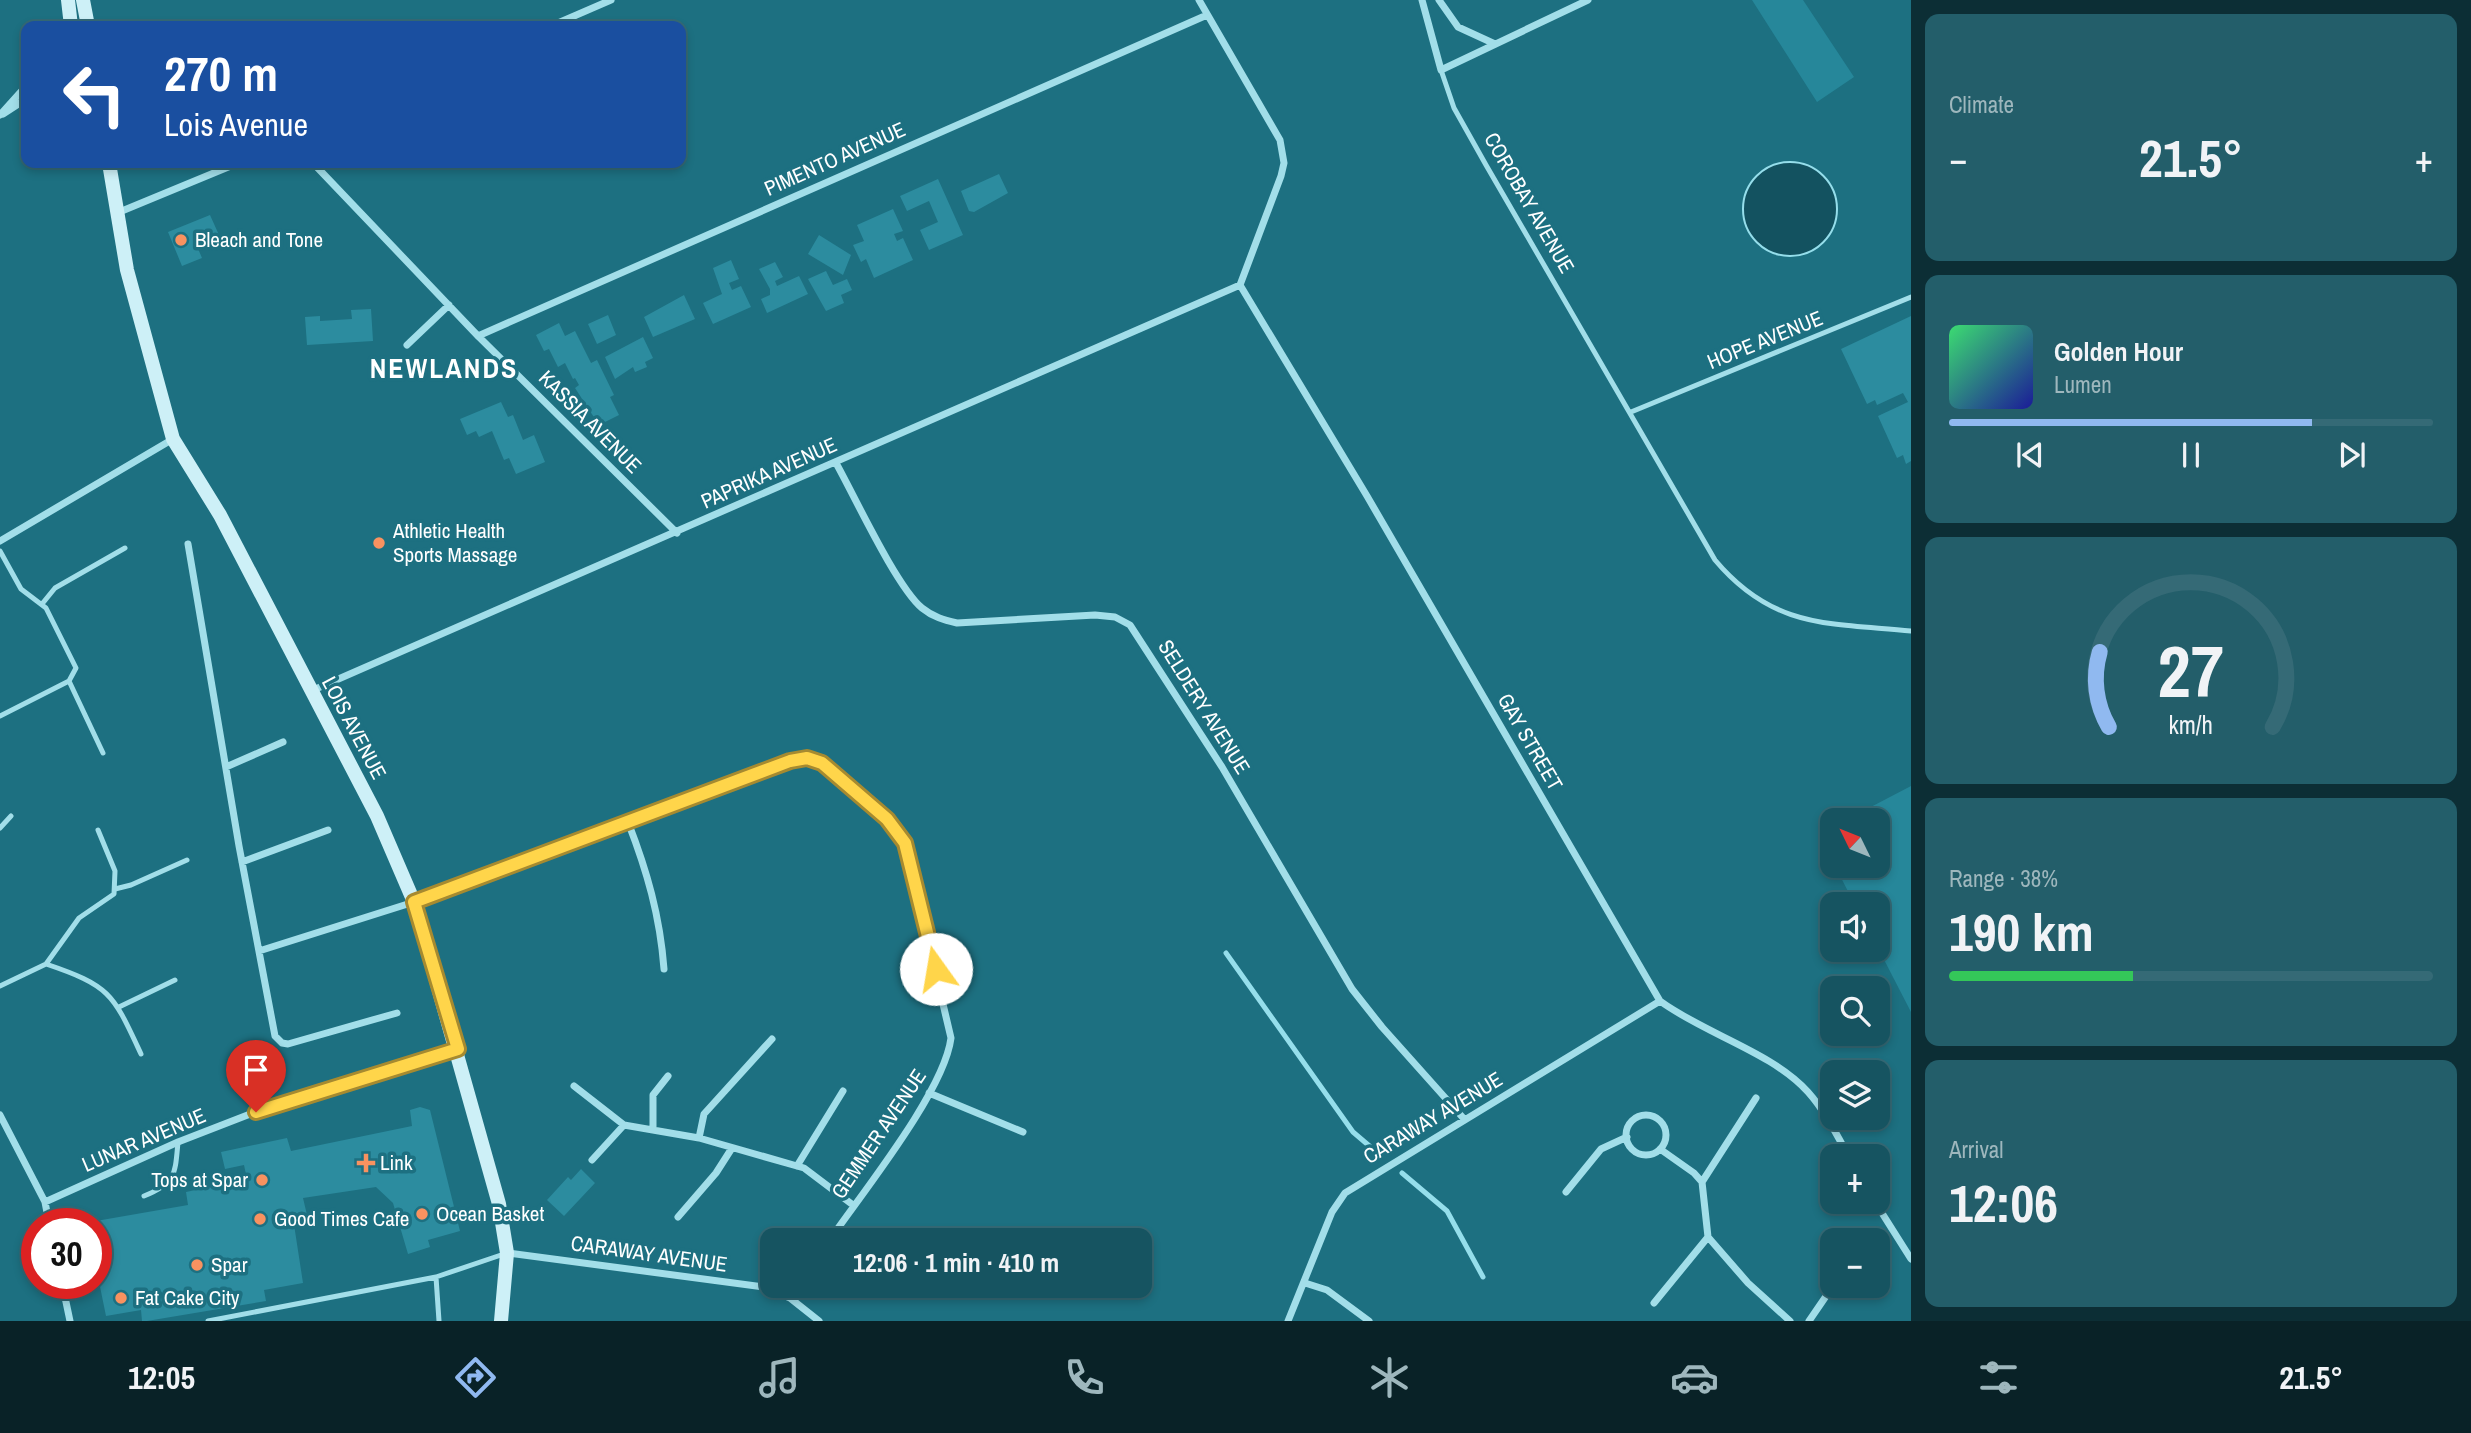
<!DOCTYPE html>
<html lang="en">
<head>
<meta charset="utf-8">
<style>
  body { margin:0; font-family:"Archivo Narrow",sans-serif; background:#235e6a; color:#f1f3f6; height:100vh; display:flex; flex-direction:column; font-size:26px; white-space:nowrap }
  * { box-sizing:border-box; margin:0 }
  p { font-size:23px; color:#9eb7bd }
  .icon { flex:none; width:38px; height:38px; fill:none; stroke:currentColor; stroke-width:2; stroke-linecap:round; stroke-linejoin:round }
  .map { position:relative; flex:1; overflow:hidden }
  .panel { display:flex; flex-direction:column; gap:14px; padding:14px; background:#0c2e35; width:560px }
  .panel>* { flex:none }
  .banner { position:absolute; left:21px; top:21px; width:665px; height:147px; border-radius:14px; box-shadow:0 4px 10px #0003,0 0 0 2px #356a76; background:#1a4fa0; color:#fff; overflow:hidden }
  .needle { width:46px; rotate:313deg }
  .buttons { position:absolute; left:1820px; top:808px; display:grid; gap:14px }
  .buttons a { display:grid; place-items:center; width:70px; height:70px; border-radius:14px; background:#165461; box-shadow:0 4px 10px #0003,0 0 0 2px #356a76; font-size:35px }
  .speed { position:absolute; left:21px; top:1208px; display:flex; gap:14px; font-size:35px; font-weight:700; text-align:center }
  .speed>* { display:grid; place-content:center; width:91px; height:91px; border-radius:50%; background:#165461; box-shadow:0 4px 10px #0003,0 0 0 2px #356a76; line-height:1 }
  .speed .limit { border:10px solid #d22; background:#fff; color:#111 }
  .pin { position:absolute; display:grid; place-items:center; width:60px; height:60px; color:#fff; margin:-72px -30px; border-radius:50% 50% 50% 0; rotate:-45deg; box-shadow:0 0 7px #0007 }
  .pin .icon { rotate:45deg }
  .me { position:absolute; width:77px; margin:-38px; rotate:347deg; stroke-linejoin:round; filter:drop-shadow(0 0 5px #0008) }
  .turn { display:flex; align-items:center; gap:24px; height:147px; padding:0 28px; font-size:32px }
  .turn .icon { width:91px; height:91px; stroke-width:2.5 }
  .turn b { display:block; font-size:49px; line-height:60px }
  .big { font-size:52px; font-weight:700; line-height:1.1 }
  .panel .card { flex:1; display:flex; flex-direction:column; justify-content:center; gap:10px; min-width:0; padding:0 24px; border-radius:14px; background:#235e6a }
  .panel .dial { align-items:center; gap:0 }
  .dial svg { height:182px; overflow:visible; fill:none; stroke:#356a76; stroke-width:7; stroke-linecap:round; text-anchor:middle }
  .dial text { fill:#f1f3f6; stroke:none }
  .song { display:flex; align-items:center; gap:21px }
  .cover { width:84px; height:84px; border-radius:10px; background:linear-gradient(135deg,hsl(140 70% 55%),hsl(240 70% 35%)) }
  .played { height:7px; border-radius:4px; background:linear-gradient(90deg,#90b9f0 75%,#356a76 75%) }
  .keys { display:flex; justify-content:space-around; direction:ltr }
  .heat { display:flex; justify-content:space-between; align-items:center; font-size:38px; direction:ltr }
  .charge { height:10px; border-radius:5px; background:linear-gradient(90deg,#34c759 38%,#356a76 0) }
  .trip { position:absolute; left:760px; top:1228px; width:392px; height:70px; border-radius:14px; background:#165461; box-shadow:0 4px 10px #0003,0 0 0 2px #356a76; font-weight:700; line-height:70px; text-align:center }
  .tab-bar { display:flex; height:112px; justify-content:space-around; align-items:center; background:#092227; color:#9eb7bd }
  .tab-bar .icon { width:49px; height:49px }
  .tab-bar .on { color:#90b9f0 }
  .tab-bar b { font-size:32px; color:#f1f3f6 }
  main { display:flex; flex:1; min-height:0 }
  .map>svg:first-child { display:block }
</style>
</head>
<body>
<main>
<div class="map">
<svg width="1911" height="1321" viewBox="0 0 1911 1321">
  <rect width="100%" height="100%" fill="#1d7081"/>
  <path fill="#26879a" d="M1752,0h51l51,77 -37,25z
    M1911,786v226l-33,-64v-43h-23l-20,-39h43v-45h-34z"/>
  <path fill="#135260" stroke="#95deeb" stroke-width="2" d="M1743 209a47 47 0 1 1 94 0a47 47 0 1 1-94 0Z"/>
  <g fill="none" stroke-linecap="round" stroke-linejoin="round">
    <path stroke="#95deeb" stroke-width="5" d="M1226,953l127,179 27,23
      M1402,1173l45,38 36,66"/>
  </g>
  <path fill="#2c8c9f" d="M999,174l9,19 -34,19 -5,-1 -8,-20z
    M938,179l25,56 -34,15 -9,-20 18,-8 -9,-21 -22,10 -7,-15z
    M893,209l10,22 -9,3 3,7 6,-3 10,22 -39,18 -8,-19 -5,3 -8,-17 11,-4 -7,-16z
    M210,215l9,20 -23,9 6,14 -20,8 -14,-34z
    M819,235l32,20 -8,20 -35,-21z
    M731,260l8,19 -10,4 3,7 9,-4 10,21 -38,17 -10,-21 19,-9 -9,-26z
    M775,262l8,15 -8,4 2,5 22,-10 9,18 -41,19 -6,-14 9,-4v-6l-11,-20z
    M826,271l7,14 14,-6 5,11 -11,5 3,8 -18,8 -18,-32z
    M684,295l11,24 -42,18 -9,-20z
    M371,309l2,32 -66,4 -2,-28 15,-1v5l32,-2 -1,-9z
    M608,315l8,20 -19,9 -9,-20z
    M1911,316v145l-5,3 -3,-9 -6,3 -19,-42 30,-14 -5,-9 -26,12 -2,-5 -8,4 -26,-55z
    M559,323l6,13 10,-5 16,32 6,-3 17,35 -4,2 9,18 -20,10 -24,-37 4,-3 -4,-7 -2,1 -8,-16 -7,4 -9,-18 -5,2 -8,-16z
    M643,337l10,21 -8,4 2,5 -12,5 -2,-5 -18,12 -10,-22z
    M501,402l7,15 5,-2 10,25 11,-5 11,27 -29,12 -7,-16 -5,2 -12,-29 -13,6 -3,-6 -9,4 -7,-16z
    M420,1107l10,3 30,121 -32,9 2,7 -22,7 -15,-51 -17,-16 -73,11 4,17 -14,3 10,65 -39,7 2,11 -119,20h-5l-1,-11 -35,6 -10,-49v-12h6l-6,-34 92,-16 -2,-13 61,-13 -3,-14 -19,4 -4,-17 66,-14 4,13 121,-25 -2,-16z
    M581,1169l14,14 -31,33 -17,-16 21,-23 3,3z"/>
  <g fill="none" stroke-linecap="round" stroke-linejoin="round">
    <path stroke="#a2dee9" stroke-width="5" d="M1441,70l13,38 32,57 229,395c58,69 114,63 196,71
      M1631,412l280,-115
      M0,551l21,38 25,19 30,60 -7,13 -69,35
      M42,604l13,-16 70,-40
      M69,681l34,72
      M0,828l11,-12
      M115,889l16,-4 56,-25
      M46,964c65,22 67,30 95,90
      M0,986l46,-22 33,-46 35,-24 1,-23 -17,-41
      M119,1007l56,-27
      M144,1196c32,-13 31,-21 34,-54
      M436,1277l3,44
      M208,1321l228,-44 68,-23"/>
    <path stroke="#a2dee9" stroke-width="7" d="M1199,0l81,140 4,23 -3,13 -41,109
      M1422,0l19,70 147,-70
      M1439,0l19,27 37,17
      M551,26l60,-26
      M3,114l23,-15
      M0,115l26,-29
      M313,163l165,173 199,197
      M117,213l121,-50
      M1240,285l127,211 293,505c45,33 112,51 148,91 17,19 29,43 41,65
      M478,336l729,-321
      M407,345l42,-40
      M836,463c19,34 60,123 86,145 11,9 22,12 35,15l138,-8 20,2 15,8 92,142 130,222 30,38 83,93
      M0,541l173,-102
      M188,544l51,302 36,190 7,7 6,1 109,-31
      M311,691l929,-406
      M226,767l57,-25
      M628,822c19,49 32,94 36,147
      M242,862l86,-32
      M259,951l155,-49 376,-141c11,-2 22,-3 33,2 22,12 69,59 82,80l46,195c-7,54 -89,155 -122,203
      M574,1086l50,39 75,13 105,30 49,37
      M929,1093l94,39
      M0,1115l45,87 4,21
      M1626 1135a20 20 0 1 1 40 0a20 20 0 1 1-40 0Z
      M653,1130v-35l15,-19
      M699,1138l5,-24 68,-75
      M1660,1149l34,24 8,9 6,55 40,46 42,38
      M592,1160l32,-35
      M797,1166l46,-75
      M1702,1182l54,-84
      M1566,1192l35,-43 26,-12
      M45,1202l133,-60 108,-42 171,-51
      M1875,1202l36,57
      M678,1217l38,-44 16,-25
      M508,1253l256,34 26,11 29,23
      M62,1283l8,38
      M1305,1283l22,7 42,31
      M790,1298l7,-12
      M1654,1303l54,-66
      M1288,1321l44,-109 13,-19 315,-192
      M1809,1321l24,-35"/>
    <path stroke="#cdf0f7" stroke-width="14" d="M68,0l3,26
      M83,0l5,26
      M109,163l18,107 46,169 47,76 157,301 37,86 85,302 8,49 -6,68"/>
  </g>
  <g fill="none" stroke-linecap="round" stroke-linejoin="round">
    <g stroke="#a68a30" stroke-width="18">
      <path id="route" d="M256,1112l202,-63 -44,-147 376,-141 17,-3 15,5 65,56 18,24 31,126"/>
    </g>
    <use href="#route" stroke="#ffd54a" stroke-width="12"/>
  </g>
  <g fill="#f99260" stroke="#1d7081" stroke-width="2.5">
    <circle cx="181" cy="240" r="7"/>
    <circle cx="379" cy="543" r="7"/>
    <path d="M362.5 1152.5h7v7h7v7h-7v7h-7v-7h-7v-7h7z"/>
    <circle cx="262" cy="1180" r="7"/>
    <circle cx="422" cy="1214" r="7"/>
    <circle cx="260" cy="1219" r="7"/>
    <circle cx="197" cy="1265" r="7"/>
    <circle cx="121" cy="1298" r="7"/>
  </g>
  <g text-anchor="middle" stroke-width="7" stroke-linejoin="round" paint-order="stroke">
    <g font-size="21" fill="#fff" stroke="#1d7081">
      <text transform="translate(835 159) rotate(-24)" y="7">PIMENTO AVENUE</text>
      <text transform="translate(1529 203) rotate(60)" y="7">COROBAY AVENUE</text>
      <text transform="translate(1765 340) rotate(-22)" y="7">HOPE AVENUE</text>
      <text transform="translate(590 422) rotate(45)" y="7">KASSIA AVENUE</text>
      <text transform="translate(769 473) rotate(-24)" y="7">PAPRIKA AVENUE</text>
      <text transform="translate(1204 707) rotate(58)" y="7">SELDERY AVENUE</text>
      <text transform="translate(354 728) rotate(62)" y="7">LOIS AVENUE</text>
      <text transform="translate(1530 742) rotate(60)" y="7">GAY STREET</text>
      <text transform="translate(1433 1118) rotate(-31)" y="7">CARAWAY AVENUE</text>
      <text transform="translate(879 1134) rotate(-56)" y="7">GEMMER AVENUE</text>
      <text transform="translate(144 1140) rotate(-23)" y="7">LUNAR AVENUE</text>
      <text transform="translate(649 1254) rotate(8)" y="7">CARAWAY AVENUE</text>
    </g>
    <g font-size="21" fill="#fff" stroke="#1d7081" text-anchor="start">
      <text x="195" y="247">Bleach and Tone</text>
      <text x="393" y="538">Athletic Health<tspan x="393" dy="24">Sports Massage</tspan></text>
      <text x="380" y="1170">Link</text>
      <text x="248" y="1187" text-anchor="end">Tops at Spar</text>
      <text x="436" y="1221">Ocean Basket</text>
      <text x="274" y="1226">Good Times Cafe</text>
      <text x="211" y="1272">Spar</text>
      <text x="135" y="1305">Fat Cake City</text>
    </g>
    <g font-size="28" font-weight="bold" letter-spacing="2" fill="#fff" stroke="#1d7081">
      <text x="444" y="378">NEWLANDS</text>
    </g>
  </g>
</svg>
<div class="buttons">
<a><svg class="needle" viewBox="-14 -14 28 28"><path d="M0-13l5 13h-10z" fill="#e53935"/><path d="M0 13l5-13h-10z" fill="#9eb7bd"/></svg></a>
<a><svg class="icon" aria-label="sound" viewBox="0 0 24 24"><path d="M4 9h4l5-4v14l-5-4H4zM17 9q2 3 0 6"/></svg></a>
<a><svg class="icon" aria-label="search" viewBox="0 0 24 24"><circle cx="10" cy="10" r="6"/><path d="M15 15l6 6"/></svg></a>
<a><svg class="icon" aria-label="layers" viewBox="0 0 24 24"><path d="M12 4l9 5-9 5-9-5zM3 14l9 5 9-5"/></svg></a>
<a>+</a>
<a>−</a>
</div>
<div class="speed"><div class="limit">30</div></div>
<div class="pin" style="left:256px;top:1112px;background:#d93025"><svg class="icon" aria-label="arrive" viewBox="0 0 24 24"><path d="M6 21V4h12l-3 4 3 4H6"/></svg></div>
<svg class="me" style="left:936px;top:969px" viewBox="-20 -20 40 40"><circle r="19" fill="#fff"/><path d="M0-13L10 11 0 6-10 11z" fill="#ffd54a"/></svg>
<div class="trip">12:06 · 1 min · 410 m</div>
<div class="banner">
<div class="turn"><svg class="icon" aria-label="left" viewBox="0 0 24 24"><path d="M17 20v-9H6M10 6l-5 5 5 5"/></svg><div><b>270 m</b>Lois Avenue</div></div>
</div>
</div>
<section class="panel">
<div class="card"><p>Climate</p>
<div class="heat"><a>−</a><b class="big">21.5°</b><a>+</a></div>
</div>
<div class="card">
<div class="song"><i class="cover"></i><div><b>Golden Hour</b><p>Lumen</p></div></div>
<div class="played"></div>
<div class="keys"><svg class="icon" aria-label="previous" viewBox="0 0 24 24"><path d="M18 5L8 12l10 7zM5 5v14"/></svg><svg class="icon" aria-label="pause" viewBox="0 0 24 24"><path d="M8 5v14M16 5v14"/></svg><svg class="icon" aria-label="next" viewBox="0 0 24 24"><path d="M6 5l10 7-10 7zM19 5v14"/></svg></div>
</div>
<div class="card dial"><svg viewBox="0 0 100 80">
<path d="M14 69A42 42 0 1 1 86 69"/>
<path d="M14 69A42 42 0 0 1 10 36" stroke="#90b9f0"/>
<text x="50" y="56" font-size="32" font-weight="700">27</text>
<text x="50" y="72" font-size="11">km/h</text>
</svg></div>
<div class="card"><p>Range · 38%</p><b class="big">190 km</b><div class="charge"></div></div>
<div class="card"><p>Arrival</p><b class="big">12:06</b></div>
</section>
</main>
<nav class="tab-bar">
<b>12:05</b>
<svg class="icon on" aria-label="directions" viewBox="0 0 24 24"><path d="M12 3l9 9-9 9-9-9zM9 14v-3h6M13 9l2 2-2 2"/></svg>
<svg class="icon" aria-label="music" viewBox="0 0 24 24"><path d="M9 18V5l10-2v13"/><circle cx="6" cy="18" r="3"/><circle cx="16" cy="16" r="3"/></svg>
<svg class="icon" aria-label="phone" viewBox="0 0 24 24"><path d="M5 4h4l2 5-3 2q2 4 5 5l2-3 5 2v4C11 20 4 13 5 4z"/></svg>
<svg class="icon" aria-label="climate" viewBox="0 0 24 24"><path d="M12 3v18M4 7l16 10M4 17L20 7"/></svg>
<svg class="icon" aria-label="car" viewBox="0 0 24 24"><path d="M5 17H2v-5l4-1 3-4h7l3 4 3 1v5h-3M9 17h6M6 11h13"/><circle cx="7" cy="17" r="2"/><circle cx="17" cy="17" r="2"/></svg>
<svg class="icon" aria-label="filters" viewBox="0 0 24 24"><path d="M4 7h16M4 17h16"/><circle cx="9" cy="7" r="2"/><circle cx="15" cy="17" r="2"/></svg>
<b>21.5°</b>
</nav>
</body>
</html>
